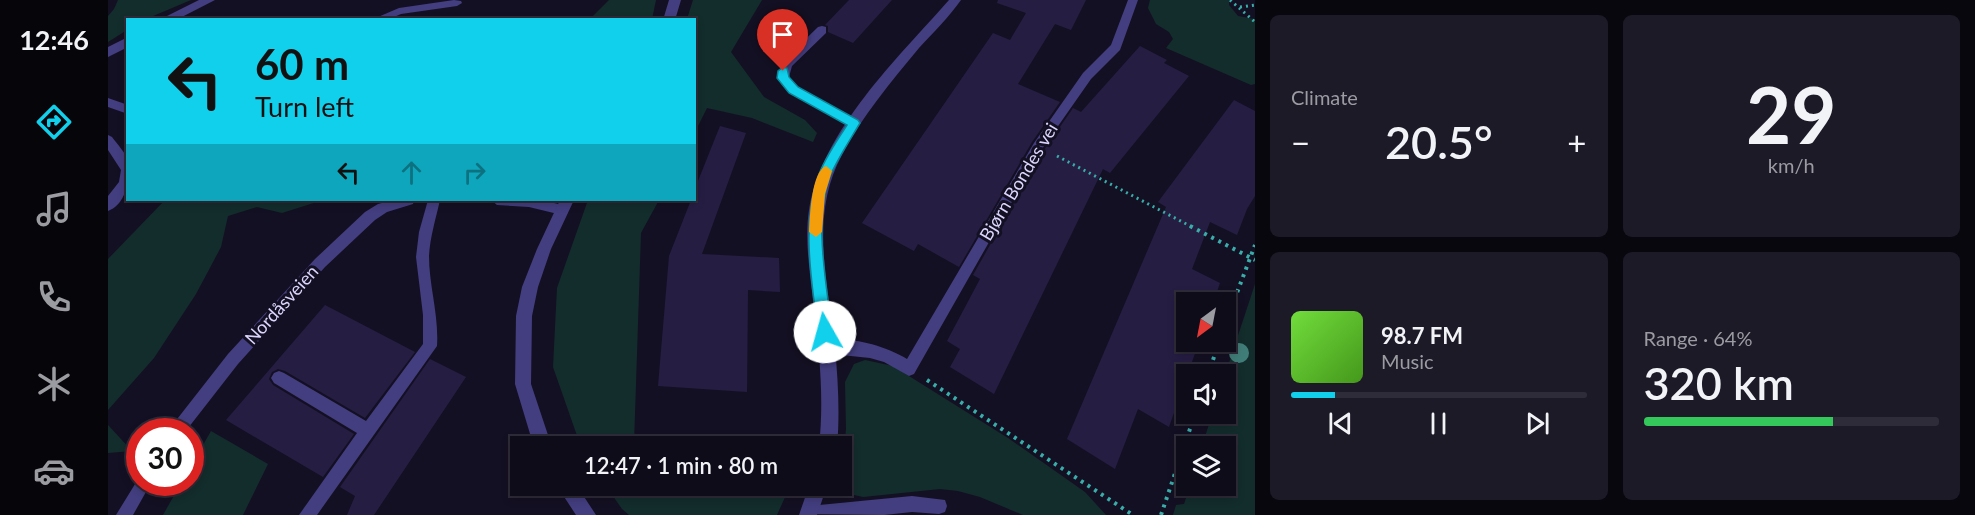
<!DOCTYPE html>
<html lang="en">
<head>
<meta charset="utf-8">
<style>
  body { margin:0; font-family:Lato,sans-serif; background:#1d1a27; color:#f1f3f6; height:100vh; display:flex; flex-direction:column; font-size:22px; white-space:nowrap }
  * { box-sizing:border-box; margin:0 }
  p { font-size:20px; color:#9b9ba2 }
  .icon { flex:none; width:33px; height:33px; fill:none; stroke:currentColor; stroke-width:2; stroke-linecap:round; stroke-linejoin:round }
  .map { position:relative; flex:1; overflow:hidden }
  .sheet { display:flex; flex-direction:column; gap:15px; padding:15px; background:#08070e; width:720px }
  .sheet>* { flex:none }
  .banner { position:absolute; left:18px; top:18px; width:570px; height:183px; border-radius:0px; box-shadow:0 3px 9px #0003,0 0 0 2px #2f2c39; background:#11d0ec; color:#111; overflow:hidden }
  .needle { width:39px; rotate:212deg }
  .buttons { position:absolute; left:1068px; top:292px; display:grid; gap:12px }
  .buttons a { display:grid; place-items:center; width:60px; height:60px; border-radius:0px; background:#0f0c1a; box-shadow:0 3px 9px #0003,0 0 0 2px #2f2c39; font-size:30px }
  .speed { position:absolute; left:18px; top:418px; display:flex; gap:12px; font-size:30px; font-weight:700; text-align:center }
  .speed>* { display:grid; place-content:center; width:78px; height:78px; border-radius:50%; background:#0f0c1a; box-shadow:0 3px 9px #0003,0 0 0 2px #2f2c39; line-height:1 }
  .speed .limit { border:9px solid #d22; background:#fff; color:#111 }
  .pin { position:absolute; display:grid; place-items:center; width:51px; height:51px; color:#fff; margin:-62px -26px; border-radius:50% 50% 50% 0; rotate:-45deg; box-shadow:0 0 6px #0007 }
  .pin .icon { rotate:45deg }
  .me { position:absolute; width:66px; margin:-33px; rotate:353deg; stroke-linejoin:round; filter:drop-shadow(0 0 4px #0008) }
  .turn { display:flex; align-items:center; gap:21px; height:126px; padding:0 30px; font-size:27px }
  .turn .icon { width:78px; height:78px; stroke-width:2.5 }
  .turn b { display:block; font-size:42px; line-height:51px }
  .lanes { display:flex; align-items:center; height:57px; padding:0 30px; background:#0003; justify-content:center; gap:30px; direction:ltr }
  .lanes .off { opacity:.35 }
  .big { font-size:45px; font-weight:600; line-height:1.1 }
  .sheet .card { flex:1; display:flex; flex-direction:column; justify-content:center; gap:9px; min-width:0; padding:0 21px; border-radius:9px; background:#1d1a27 }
  .sheet .dial { align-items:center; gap:0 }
  .dial b { font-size:78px; line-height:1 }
  .song { display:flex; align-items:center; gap:18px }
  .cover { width:72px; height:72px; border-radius:9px; background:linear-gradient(135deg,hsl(100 70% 55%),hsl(100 70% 35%)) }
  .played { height:6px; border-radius:3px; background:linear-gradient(90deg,#11d0ec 15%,#2f2c39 15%) }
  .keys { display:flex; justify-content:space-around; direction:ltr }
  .heat { display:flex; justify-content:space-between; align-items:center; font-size:33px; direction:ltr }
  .charge { height:9px; border-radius:4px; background:linear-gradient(90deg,#34c759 64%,#2f2c39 0) }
  .sheet .tiles { flex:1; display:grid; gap:15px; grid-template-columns:repeat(2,1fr) }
  .trip { position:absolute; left:402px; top:436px; width:342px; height:60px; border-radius:0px; background:#0f0c1a; box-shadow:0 3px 9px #0003,0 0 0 2px #2f2c39; font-weight:600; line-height:60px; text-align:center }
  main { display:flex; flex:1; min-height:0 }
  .tabs { display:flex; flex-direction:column; width:108px; justify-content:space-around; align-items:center; background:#06050a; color:#9b9ba2 }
  .tabs .icon { width:42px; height:42px }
  .tabs .active { color:#11d0ec }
  .tabs b { font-size:27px; color:#f1f3f6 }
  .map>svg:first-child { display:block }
</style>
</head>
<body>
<main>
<nav class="tabs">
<b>12:46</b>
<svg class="icon active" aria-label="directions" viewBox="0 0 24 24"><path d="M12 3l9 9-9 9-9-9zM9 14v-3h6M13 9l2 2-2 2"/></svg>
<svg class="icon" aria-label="music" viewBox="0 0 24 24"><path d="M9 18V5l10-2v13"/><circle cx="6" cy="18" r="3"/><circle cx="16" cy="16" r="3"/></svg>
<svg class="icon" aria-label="phone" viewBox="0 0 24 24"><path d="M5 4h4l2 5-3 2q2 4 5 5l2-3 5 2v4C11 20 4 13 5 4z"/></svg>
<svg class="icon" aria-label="climate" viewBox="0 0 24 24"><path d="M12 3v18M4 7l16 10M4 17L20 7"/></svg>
<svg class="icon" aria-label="car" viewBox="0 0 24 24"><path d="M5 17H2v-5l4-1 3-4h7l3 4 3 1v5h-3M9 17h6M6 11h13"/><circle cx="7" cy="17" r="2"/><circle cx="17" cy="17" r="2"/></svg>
</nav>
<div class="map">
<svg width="1147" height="515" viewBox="0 0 1147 515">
  <rect width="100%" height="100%" fill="#141023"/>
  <path fill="#132d2c" d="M10,0h73l-45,19 -18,1 -1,10 -19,12v-26l6,-7z
    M501,0h47l-4,19h-62z
    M585,0h69l-31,52 33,45 41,23 12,13 -4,9 -61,-24 -45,-10 -12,24 -1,-112 -7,-1z
    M1042,0h79v5l9,11 17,3v65l-4,1 -85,-37 7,-9 -4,-7 -13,-8 -8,-16z
    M57,200h158l-41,13 -25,-6 -29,9 -7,31 -25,47 -42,64 -46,52v-151z
    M480,200h71l-18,33 -7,211 15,3h-68l-28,-80 4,-79z
    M1147,284v231h-82l3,-10 8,-1 6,-18h36v-39h-24l10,-33h14l-1,-39z
    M757,360l28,6 115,72 77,54 21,23h-83l-43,-18 -22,-6 -18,-2 -77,8 -13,-3 -9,-8 5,-57 -1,-47 9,-18z
    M0,425l24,26 -24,2z
    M103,431l57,33 -25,51h-80l18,-32h9l1,-17z
    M498,486h184l-13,29h-148l-7,-6z"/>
  <path fill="#261d43" d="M741,0h43l-39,43 -25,-11v-6l-3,-1z
    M890,0h88l-15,30 -16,-6 -37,60 42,18 -28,40 -73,125 -41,-23 -4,7 -52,-28 131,-190 17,7 16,-27 -29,-10z
    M1032,46l27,14 -3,3 25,13 -79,97 -7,-4 -109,225 -44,-27 10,-18 -13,-8 33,-62 -7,-4 71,-125 29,-42 8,4z
    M1126,100l21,11v85l-8,13 -10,26 -27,-13 -18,47 28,14 -7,20h-27v39h13l-30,85 -31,-18 -23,60 -48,-30 99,-232 -8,-5z
    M612,126l26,7 -44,121 77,4 1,34 -32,-2 -1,102 -89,-6 11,-130 22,-56h3v-9z
    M217,305l90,47 -50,66 -80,-47 -7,-2 -6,3 -3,7 4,6 81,49 -31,43 -97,-57z
    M322,359l36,18 -92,138h-27l8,-19 -15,-9z"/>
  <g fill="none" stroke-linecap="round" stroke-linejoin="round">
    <path stroke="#38adaa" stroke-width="3" stroke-dasharray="2 4" stroke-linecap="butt" d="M1122,0l25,22
      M1132,7l15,-2
      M949,156l135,71"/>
    <path stroke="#38adaa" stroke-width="4" stroke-dasharray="3 5" stroke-linecap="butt" d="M1082,226l65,34
      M1118,322l29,-77
      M1100,375l11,-33
      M819,380l206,135
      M1053,515l34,-101"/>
    <path fill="#433e7f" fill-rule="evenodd" d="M346,0l7,1 1,2 -5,3 -56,8 -14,6h-16l28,-12z
      M1020,0h10l-18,50 -29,29 -49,70 -128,225 -5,2 -25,-14 -14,-4 -48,-5 -2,-5 2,-5c24,-9 63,3 85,16l127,-216 49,-70 28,-28z
      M714,26l4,1v6l-34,33 -3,11 8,10 61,33 2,3 -2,3h-8l-61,-33 -12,-15 6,-17 35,-34z
      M0,98l20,7v9l-20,-7z
      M0,135l4,2c5,7 14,16 16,24 3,17 -2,44 -20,50v-15l11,-14 2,-12 -13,-20z
      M285,200h21l-1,4 -26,8 -12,8 -50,47 -87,97 -53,68h-18l61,-78 87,-95 50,-47 13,-8z
      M320,200h12c-4,18 -10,37 -11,56 0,30 10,59 8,90l-120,169h-18l58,-82 -83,-50 -3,-5 3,-5 5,-2 5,2 82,48 57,-77v-29l-7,-58 3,-25z
      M383,200h50l26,6 1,4 -1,4 -5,1 -33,-8 -32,-2z
      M32,476v7h11l-18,32h-17z
      M804,496l33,4 2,6 -2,6 -6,2 -27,-2 -28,3 -83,-1 2,-6 6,-2z"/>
    <path fill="#433e7f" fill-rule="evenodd" d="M91,0h16l-39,20h-17z
      M561,0h12l-6,20h-12z
      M841,0h12c-12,17 -28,33 -42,48 -28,34 -57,68 -77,107 -33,60 -14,128 -7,192 3,34 5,66 2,100h-18c5,-46 1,-91 -5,-137 -3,-32 -10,-68 -5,-100 13,-80 88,-151 140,-210z
      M20,37v10l-20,10v-10z
      M452,200h14l-23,49 -13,38 -6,29 -1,68 21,63h-18l-19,-63 1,-68 6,-29 15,-38z
      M449,486h20l19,29h-20z
      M701,486h18l-10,29h-18z"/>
  </g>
  <circle fill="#417d78" cx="1131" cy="353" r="10"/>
  <path fill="#11d0ec" stroke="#0b8799" stroke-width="1.5" d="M675,67l4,1 2,9 9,10 60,33 2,3c-10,17 -22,35 -30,53 -17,45 -3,109 2,156l-2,5 -5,2 -5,-2 -2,-5c-6,-50 -17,-106 0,-155 6,-18 19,-36 29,-52l-58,-32 -12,-15 1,-7z"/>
  <path fill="#f59e0b" d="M718,166l6,5 -7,23 -3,38 -6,5 -7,-5c1,-15 2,-60 17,-66z"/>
  <g text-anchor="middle" stroke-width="6" stroke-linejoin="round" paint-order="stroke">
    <g font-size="18" fill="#dbd5fc" stroke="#141023">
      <text transform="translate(911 182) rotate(-59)" y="6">Bjørn Bondes vei</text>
      <text transform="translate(174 305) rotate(-48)" y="6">Nordåsveien</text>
    </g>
  </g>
</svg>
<div class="buttons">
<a><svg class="needle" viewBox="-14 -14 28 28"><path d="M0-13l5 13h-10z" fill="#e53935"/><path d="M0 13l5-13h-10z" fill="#9b9ba2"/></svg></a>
<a><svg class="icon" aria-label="sound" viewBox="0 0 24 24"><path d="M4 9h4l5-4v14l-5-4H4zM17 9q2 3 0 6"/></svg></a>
<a><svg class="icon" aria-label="layers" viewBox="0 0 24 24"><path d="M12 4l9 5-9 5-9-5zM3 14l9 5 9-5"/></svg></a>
</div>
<div class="speed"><div class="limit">30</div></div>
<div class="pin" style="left:675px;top:71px;background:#d93025"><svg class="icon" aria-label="arrive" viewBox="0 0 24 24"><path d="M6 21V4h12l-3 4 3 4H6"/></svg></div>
<svg class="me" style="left:717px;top:332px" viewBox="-20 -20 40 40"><circle r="19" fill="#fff"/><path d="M0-13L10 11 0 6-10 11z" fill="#11d0ec"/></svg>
<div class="trip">12:47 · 1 min · 80 m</div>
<div class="banner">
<div class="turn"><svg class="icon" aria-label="left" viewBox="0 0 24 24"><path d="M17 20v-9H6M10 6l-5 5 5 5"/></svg><div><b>60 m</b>Turn left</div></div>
<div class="lanes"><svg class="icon" aria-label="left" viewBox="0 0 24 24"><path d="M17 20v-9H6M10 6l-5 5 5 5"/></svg><svg class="icon off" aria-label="ahead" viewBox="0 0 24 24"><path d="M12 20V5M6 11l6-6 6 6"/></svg><svg class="icon off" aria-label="right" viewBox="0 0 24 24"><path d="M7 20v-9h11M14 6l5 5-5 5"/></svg></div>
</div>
</div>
<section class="sheet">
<div class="tiles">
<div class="card"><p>Climate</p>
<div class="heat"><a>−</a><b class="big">20.5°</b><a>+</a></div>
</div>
<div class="card dial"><b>29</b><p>km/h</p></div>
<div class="card">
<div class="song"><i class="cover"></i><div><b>98.7 FM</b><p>Music</p></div></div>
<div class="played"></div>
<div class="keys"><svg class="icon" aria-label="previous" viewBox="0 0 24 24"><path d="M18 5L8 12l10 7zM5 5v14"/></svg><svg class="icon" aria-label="pause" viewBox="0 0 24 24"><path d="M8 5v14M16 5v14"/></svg><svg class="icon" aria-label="next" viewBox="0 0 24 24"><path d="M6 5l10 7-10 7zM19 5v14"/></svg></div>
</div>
<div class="card"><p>Range · 64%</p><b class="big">320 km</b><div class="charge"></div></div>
</div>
</section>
</main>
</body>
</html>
